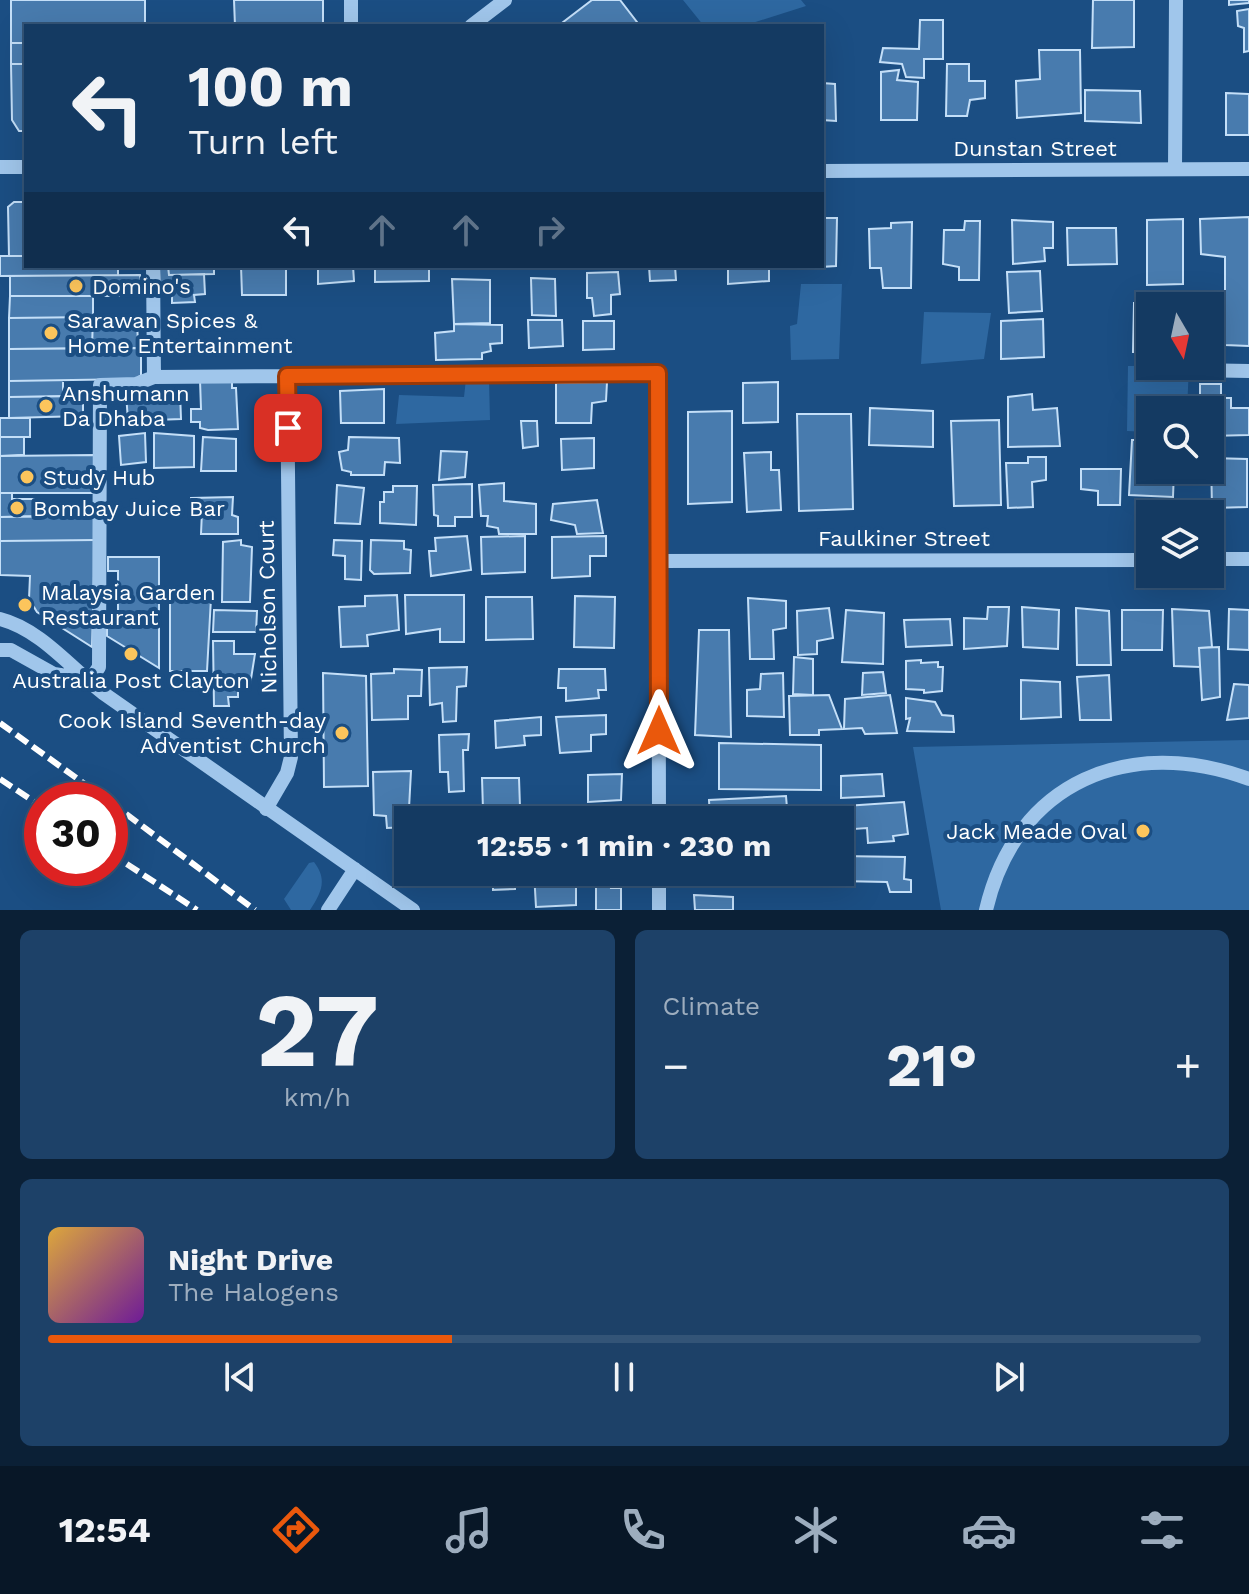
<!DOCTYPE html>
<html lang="en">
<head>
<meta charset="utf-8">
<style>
  body { margin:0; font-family:"Work Sans",sans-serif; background:#1d4168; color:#f1f3f6; height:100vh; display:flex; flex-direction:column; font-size:30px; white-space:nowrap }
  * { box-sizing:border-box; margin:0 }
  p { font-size:26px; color:#9dadbe }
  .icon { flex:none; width:44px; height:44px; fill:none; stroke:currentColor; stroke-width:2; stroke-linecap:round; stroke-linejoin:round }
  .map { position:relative; height:910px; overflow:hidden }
  .drawer { display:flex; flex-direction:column; gap:20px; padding:20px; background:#0b2036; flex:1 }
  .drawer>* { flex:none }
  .guide { position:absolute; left:24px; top:24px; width:800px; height:244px; border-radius:0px; box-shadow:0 8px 32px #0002,0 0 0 2px #335477; background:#143a62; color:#f1f3f6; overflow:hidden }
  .needle { width:52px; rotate:171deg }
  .fabs { position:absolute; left:1136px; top:292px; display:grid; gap:16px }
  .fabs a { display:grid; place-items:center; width:88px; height:88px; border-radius:0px; background:#143a62; box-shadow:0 8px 32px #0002,0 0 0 2px #335477; font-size:40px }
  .speed { position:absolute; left:24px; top:782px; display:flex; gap:16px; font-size:40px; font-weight:700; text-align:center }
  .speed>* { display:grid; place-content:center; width:104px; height:104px; border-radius:50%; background:#143a62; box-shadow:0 8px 32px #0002,0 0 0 2px #335477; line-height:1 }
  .speed .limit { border:12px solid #d22; background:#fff; color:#111 }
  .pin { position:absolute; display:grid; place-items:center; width:68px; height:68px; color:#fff; margin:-34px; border-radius:16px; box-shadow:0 4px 12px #0006 }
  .me { position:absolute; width:88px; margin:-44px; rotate:0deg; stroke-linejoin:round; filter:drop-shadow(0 0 6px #0008) }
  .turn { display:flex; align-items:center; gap:28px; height:168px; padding:0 32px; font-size:36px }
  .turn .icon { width:104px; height:104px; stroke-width:2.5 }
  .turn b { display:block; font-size:56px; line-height:68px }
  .lanes { display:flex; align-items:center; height:76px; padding:0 32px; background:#0003; justify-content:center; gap:40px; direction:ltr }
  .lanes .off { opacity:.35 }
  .big { font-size:60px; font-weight:700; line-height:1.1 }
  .drawer .tile { flex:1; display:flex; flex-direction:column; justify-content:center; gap:12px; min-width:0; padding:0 28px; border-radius:12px; background:#1d4168 }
  .drawer .dial { align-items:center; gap:0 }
  .dial b { font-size:104px; line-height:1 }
  .song { display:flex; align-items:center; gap:24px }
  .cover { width:96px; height:96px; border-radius:12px; background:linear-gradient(135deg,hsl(40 70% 55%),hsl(280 70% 35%)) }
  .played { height:8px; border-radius:4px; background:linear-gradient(90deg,#ea580c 35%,#335477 35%) }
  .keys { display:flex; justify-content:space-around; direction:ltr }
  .heat { display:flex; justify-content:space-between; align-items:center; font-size:44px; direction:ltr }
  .drawer .tiles { flex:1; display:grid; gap:20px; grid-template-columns:1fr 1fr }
  .tile:last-child { grid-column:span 2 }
  .trip { position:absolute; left:394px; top:806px; width:460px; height:80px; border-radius:0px; background:#143a62; box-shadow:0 8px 32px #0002,0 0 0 2px #335477; font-weight:700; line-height:80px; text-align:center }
  .menu { display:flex; height:128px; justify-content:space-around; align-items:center; background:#081727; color:#9dadbe }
  .menu .icon { width:56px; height:56px }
  .menu .on { color:#ea580c }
  .menu b { font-size:36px; color:#f1f3f6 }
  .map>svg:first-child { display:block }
</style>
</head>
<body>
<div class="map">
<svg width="1249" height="910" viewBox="0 0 1249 910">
  <rect width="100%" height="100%" fill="#1b4e83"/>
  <path fill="#2e68a1" d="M683,0h118l5,6 -63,20h-39z
    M801,284h41l-3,75 -48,1 -1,-34 7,-2z
    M924,312l67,1 -7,46 -63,5z
    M1128,366h61l-2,44h-37v22l-23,-1z
    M466,379l23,1 1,40 -94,4 3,-29 65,2z
    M1249,740v170h-308l-28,-163z
    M314,862c14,18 7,31 -4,48h-19l-7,-11 25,-36z"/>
  <path fill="#487bae" stroke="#c4dff8" stroke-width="2" d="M11,0h134v26h-119v17h-15z
    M234,0h89v26h-88z
    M592,0h28l20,26h-82z
    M1093,0h41v47l-42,1z
    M1229,0h20v3l-20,2z
    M1249,9v42l-5,1v-24l-6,-2 -1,-15z
    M920,20h23v39h-19v19l-18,-1 -4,-13 -22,-2 3,-14 36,1z
    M11,43h15v21h-15z
    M1039,50h41l1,63 -64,5 -1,-37 24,-2z
    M11,64h15v67h-7l-7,-11z
    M947,64h22v17h16v17l-15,2 -3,16h-21z
    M899,70l-2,10 21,2 -1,38h-36v-48z
    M822,83l13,1 1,37 -14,-1z
    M1085,90l55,1 1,32 -56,-2z
    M1226,93l23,1v41h-23z
    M14,202h12v54h-17l-1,-49z
    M1249,217v129l-24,-1v-88l-24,-3 -1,-35z
    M822,218h15l-1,48 -32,2 18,-2z
    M1183,219v65l-36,1v-65z
    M1012,220l41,2v26h-9l1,13 -32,3z
    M965,221h15l-1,59h-20v-13l-16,-3 1,-34h20z
    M912,222l-1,66h-28l-2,-20h-11l-1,-39 22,-1v-5z
    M1067,228h49l1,36 -49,1z
    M0,256h26v10h92v9l-118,1z
    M159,266h9l1,9 35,-1 1,20 -11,1 1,7 -23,1v-11l-12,1z
    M168,266h46v8l-45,1z
    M241,266h45v29h-44z
    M318,266h35l1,15 -36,3z
    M375,266h54v15l-54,1z
    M649,266h33h-7l1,14 -26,1z
    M728,266h41v15l-41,3z
    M1040,271l2,40 -33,2 -2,-41z
    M618,272l2,22 -9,1v19l-17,2 -2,-18h-5v-25z
    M140,275l3,21h-133v-20z
    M531,278l24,1 1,37 -24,-1z
    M452,279l38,1v43l-36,1z
    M10,296h83v21l-84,1z
    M1134,303l51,3h-35v46h-17z
    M93,317h44l1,31h-46z
    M93,317l-1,31 -83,1v-31z
    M1043,319l1,38 -43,2v-38z
    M528,320h34l1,26 -34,2z
    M583,321h31v28l-31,1z
    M454,324l48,1v18l-12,1 1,7 -9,2v6l-46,1 -1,-27 19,-2z
    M141,348v27l-5,4 -127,2v-32z
    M232,379v9h4l2,41 -30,1 -8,-2v-6h-9v-13h10l-1,-29z
    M9,381h54v15l-54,1z
    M607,382l-1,19 -14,2 -1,20h-35v-40z
    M778,382v40l-35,1v-40z
    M1200,384h21v14h10v10h18v27l-39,1v-26h-10z
    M384,389v34h-43l-1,-32z
    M180,392l1,27 -53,2 -2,-28z
    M1032,394l1,16 24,-2 3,38 -52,1v-50z
    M83,396v20l-74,2v-21z
    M870,408l63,3v36l-64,-2z
    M732,411v91l-44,2v-92z
    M797,414h54l2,95 -54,2z
    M0,418h30v19h-30z
    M999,420l2,85 -47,1 -3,-85z
    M521,421h16l1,25 -15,2z
    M145,433l1,29 -25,3 -2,-29z
    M154,433l40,3v31l-40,1z
    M0,437h24v18l-24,1z
    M203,437l33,2v32h-35z
    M349,437l50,1 1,25 -15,-1 -1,13h-33v-3l-9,-2 -3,-18 9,-2z
    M594,438v30l-32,2 -1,-31z
    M1132,440h18v30h24l-1,27 -44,-2z
    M441,451l26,1 -2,25 -26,3z
    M771,452v18h8l2,40 -34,2 -3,-59z
    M94,455l1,38h-95v-37z
    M1028,457h18v23l-14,2 1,25 -25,1 -2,-45h22z
    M1211,458l36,1v48l-35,1z
    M1081,469h40l-1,36h-22v-14l-17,-2z
    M504,483v18l32,3v30h-37l-1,-6 -11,-2 1,-10h-7l-2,-31z
    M472,484v33h-17v9h-17v-10l-4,-1 -1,-30z
    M337,485l27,3 -4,36 -25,-1z
    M393,486h24l-1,39 -36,-2v-21h4v-10h9z
    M0,493h12v6h22v17l-34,1z
    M233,497l-1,18 6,2v17h-37l1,-23 -12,1 1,-14z
    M597,500l6,33 -26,1 -2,-9 -24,-5 2,-16z
    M95,516v24l-95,1v-24z
    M467,536l4,34 -40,6 -2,-25h7l-1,-13z
    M525,536v36l-43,2 -1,-37z
    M606,536v20h-16v20l-38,2v-41z
    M95,540l-3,107 -55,-35 -8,-13 1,-23 -30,-1v-34z
    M241,540v5l11,2 -2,55h-28l1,-60z
    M334,540l28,1 -1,39 -16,-1v-23l-12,-1z
    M371,540l33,1v8l7,1 -1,23 -36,1 -4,-4z
    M108,557h51v111l-52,-32v-16h11v-49h-10z
    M397,595l2,35 -32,5 1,11 -27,1 -2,-40 26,-1v-10z
    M405,595h59v47h-24v-13l-34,5z
    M575,596l40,1 -1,51 -40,-1z
    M486,597h46l1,42 -47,1z
    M170,598h41l-4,73h-37z
    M748,598l38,3v27l-13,2 1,29h-24z
    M988,607h21l-2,39 -43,3v-31l23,1z
    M1022,607l37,3 -1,39 -35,-2z
    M829,608l4,30 -16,3v13l-19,1 -1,-44z
    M1076,608l33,3 2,54h-34z
    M1172,609l37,2 3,36 -13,1 1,19 -26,-1z
    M1229,609l20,1v40l-21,-1z
    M214,610l43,1 -1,21h-43z
    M846,610l38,3 -1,51 -41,-2z
    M1122,610h41l-1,40h-40z
    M950,619l2,26 -46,2 -2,-27z
    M699,630h30l2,107 -36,-2z
    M213,641h21v13h21l-5,31h-12v12h-10l1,9h-15z
    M1219,647l1,50 -18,3 -3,-52z
    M794,657l19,2v36l-20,-1z
    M921,660v3l17,-1v5h5l-1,24 -18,2v-3l-18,-1v-28z
    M467,667l-1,19 -9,1 -1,34 -13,1 -1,-19 -12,2 -1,-37z
    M394,669l28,1 -1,26h-13v23l-36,1 -1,-46 23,-1z
    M559,669h46l1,21h-8l1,8 -33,3v-13h-8z
    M883,672l3,21 -24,2 1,-22z
    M323,673l43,3 2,110 -44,1z
    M783,673l1,44 -37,-1v-26l13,-1 1,-15z
    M1109,675l2,45h-31l-3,-43z
    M1021,680l39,2 1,35 -40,2z
    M1234,684l15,1v33l-22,2z
    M829,695l13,34 -23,1v5h-29l-1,-39z
    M890,695l7,38 -32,1 -3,-6 -18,1 1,-30z
    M906,698l29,4 7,13 11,1 1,16 -47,-1 3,-13 -4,1z
    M606,715v19l-15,1v16l-31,2 -4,-36z
    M541,717v18l-17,1 1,9 -29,3 -1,-27z
    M469,734l-1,16h-5l1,41 -15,1 -1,-20h-8l-1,-37z
    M719,743l102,2v45l-102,-1z
    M411,771l-3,56 -21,1 -1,-12 -12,-1 -1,-43z
    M622,774l-1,26 -33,2v-27z
    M882,774l2,22 -43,2v-22z
    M482,778h37l1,29 -37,3z
    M786,796l2,24h-78l-1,-20z
    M904,802l4,32 -15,2 1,5 -26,2 -1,-15 -27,2v-10h-9l-1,-13z
    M436,816h31v4h-31z
    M840,856l65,1 -1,22 7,1v12h-21l-3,-10 -48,-1z
    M493,872h22v17l-22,1z
    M534,872h42v33l-40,2z
    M603,872h20l-11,1 -1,15h10v22h-25v-23h7z
    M750,872h72l-1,15 -73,-2z
    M694,895l39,2v13h-38z"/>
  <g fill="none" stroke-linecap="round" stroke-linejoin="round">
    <path stroke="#a0c6eb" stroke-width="14" d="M351,0v26
      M471,26l34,-26
      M0,167h26
      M1175,169l1,-169
      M822,171l427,-2
      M153,266l1,111 133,-1 4,381 -4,16 -21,36
      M1192,370l57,1
      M287,376l371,-3 1,447
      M1210,559h39
      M658,561l492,-1
      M0,619c40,10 71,49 103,74l310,217
      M0,650h11l43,24 31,5
      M89,682l10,-15 1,-282 36,-1 18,-7
      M659,872v38
      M328,910l27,-41
      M986,910c30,-129 144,-175 263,-131"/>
    <path stroke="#fff" stroke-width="6" stroke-dasharray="14 6" stroke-linecap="butt" d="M0,723l107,77
      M0,779l42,28
      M110,802l145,108
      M110,853l87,57"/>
  </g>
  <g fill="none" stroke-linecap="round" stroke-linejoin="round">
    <g stroke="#983908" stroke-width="20">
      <path id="route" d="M288,428l-1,-52 371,-3 1,358"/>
    </g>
    <use href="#route" stroke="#ea580c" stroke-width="14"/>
  </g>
  <g fill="#fcc55c" stroke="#1b4e83" stroke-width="3">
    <circle cx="76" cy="286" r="8"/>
    <circle cx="51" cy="333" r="8"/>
    <circle cx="46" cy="406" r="8"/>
    <circle cx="27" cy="477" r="8"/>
    <circle cx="17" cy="508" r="8"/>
    <circle cx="25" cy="605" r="8"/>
    <circle cx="131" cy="654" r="8"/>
    <circle cx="342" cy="733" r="8"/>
    <circle cx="1143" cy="831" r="8"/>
  </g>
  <g text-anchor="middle" stroke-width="8" stroke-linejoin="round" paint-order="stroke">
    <g font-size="22" fill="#fff" stroke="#1b4e83">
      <text x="1035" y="156">Dunstan Street</text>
      <text x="904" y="546">Faulkiner Street</text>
      <text transform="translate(267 607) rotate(-91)" y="8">Nicholson Court</text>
    </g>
    <g font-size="22" fill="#fff" stroke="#1b4e83" text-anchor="start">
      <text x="92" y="294">Domino's</text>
      <text x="67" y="328">Sarawan Spices &amp;<tspan x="67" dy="25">Home Entertainment</tspan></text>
      <text x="62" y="401">Anshumann<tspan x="62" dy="25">Da Dhaba</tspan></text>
      <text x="43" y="485">Study Hub</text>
      <text x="33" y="516">Bombay Juice Bar</text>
      <text x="41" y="600">Malaysia Garden<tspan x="41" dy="25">Restaurant</tspan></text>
      <text x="131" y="688" text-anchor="middle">Australia Post Clayton</text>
      <text x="326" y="728" text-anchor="end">Cook Island Seventh-day<tspan x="326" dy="25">Adventist Church</tspan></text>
      <text x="1127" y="839" text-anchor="end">Jack Meade Oval</text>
    </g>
  </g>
</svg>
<div class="fabs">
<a><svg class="needle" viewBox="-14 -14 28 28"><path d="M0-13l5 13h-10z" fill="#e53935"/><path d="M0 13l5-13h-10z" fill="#9dadbe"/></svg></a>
<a><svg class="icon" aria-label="search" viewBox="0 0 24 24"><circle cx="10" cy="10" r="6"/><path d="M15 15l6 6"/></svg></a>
<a><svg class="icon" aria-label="layers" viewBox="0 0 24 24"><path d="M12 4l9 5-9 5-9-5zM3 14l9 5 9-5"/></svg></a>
</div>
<div class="speed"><div class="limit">30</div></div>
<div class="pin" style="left:288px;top:428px;background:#d93025"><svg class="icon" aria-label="arrive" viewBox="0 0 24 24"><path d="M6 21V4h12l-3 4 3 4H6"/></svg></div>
<svg class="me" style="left:659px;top:731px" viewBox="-20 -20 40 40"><path d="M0-17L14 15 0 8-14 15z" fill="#ea580c" stroke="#fff" stroke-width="4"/></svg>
<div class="trip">12:55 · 1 min · 230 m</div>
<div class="guide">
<div class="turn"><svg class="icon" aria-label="left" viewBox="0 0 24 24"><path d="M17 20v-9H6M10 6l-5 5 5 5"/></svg><div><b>100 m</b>Turn left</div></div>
<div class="lanes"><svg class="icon" aria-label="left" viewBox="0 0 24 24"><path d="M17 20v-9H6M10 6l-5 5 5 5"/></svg><svg class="icon off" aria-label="ahead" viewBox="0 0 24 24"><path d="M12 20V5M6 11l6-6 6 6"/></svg><svg class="icon off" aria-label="ahead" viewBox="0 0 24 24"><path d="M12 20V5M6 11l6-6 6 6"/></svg><svg class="icon off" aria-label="right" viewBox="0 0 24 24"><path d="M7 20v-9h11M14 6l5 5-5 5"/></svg></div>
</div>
</div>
<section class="drawer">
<div class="tiles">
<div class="tile dial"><b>27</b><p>km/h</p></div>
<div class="tile"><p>Climate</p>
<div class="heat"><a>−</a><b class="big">21°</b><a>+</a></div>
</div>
<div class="tile">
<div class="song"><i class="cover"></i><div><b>Night Drive</b><p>The Halogens</p></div></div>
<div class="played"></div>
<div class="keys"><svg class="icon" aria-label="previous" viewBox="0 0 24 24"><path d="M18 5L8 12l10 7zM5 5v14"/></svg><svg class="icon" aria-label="pause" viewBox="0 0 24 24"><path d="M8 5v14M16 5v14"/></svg><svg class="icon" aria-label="next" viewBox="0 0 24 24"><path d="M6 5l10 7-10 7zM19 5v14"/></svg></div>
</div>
</div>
</section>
<nav class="menu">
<b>12:54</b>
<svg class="icon on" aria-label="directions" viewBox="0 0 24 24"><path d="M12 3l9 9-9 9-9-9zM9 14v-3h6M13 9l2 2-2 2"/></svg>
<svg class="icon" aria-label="music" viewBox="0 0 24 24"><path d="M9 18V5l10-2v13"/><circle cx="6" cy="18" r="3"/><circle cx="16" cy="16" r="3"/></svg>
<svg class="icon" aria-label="phone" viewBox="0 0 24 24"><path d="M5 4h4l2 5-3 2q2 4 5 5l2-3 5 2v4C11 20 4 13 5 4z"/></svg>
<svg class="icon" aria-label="climate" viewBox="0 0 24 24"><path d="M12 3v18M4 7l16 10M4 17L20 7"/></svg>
<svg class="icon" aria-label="car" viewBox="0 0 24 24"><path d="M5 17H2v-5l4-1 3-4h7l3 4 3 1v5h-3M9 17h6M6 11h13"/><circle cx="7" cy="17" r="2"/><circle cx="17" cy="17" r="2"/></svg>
<svg class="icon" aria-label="filters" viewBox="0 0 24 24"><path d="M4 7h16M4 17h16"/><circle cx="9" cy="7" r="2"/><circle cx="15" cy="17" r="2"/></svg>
</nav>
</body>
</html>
